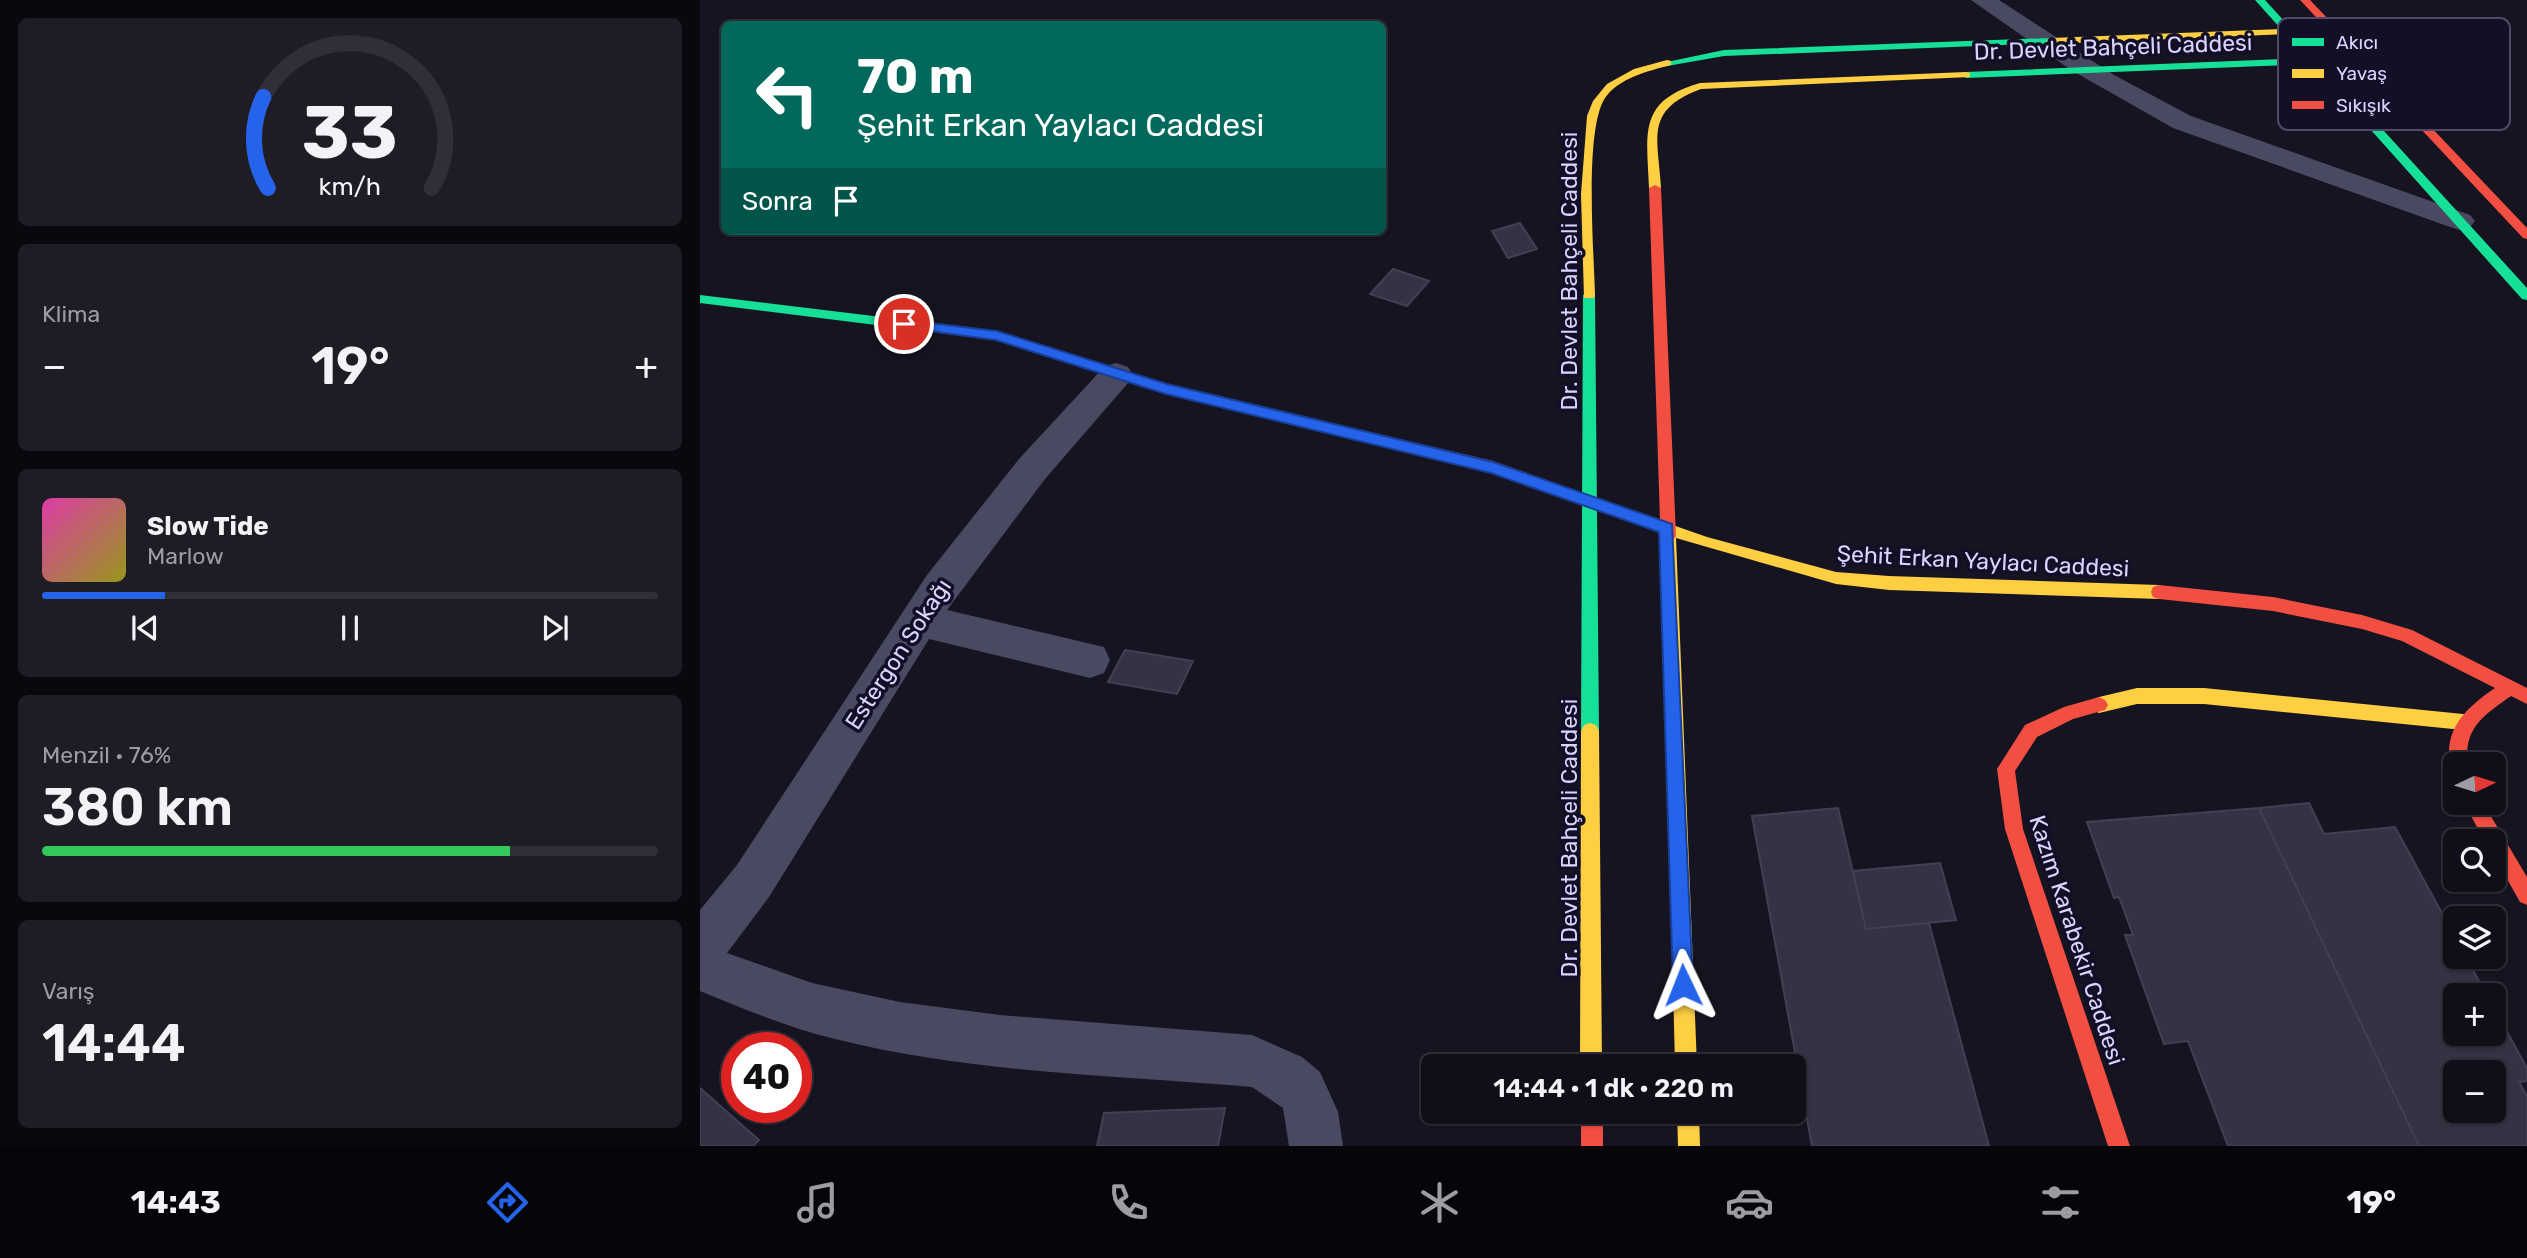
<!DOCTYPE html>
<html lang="tr">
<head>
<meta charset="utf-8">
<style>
  body { margin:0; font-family:Rubik,sans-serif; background:#1e1d26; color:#f1f3f6; height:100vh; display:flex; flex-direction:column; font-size:26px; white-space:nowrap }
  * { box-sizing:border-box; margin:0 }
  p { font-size:23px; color:#9c9ca2 }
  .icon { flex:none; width:38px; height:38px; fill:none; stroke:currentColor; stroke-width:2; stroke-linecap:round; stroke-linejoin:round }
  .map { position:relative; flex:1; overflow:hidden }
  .details { display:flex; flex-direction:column; gap:18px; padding:18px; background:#09080e; width:700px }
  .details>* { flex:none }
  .banner { position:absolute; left:21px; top:21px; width:665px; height:214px; border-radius:10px; box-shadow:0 2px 5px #0004,0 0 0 2px #302f38; background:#00695c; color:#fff; overflow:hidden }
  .needle { width:46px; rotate:86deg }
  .fabs { position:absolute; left:1743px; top:752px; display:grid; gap:14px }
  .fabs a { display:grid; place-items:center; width:63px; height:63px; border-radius:10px; background:#100f19; box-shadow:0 2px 5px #0004,0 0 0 2px #302f38; font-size:35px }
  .speed { position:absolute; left:21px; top:1032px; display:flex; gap:14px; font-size:35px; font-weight:700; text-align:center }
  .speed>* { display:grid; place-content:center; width:91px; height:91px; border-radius:50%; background:#100f19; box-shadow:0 2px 5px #0004,0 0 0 2px #302f38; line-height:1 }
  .speed .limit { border:10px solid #d22; background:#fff; color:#111 }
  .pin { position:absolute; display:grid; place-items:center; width:60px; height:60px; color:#fff; margin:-30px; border:4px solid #fff; border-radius:50%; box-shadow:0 2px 7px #0007 }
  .me { position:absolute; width:77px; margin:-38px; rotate:358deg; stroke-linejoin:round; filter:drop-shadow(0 0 5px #0008) }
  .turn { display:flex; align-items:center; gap:24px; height:147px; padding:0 21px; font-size:32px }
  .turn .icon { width:91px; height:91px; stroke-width:2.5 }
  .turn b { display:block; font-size:49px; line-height:60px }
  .then { display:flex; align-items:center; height:66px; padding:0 21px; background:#0003; gap:14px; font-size:26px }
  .big { font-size:52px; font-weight:600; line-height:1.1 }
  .details .tile { flex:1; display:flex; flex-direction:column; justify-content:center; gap:10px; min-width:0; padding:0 24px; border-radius:10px; background:#1e1d26 }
  .details .dial { align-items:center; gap:0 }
  .dial svg { height:182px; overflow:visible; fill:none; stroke:#302f38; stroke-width:7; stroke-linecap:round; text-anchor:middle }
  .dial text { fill:#f1f3f6; stroke:none }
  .song { display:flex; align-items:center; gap:21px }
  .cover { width:84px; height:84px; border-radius:10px; background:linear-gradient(135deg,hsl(320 70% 55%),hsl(60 70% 35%)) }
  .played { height:7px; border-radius:4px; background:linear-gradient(90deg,#2563eb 20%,#302f38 20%) }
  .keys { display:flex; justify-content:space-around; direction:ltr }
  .heat { display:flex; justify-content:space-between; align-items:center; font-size:38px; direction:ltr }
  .charge { height:10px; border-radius:5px; background:linear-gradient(90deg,#34c759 76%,#302f38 0) }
  .trip { position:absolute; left:721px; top:1054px; width:385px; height:70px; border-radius:10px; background:#100f19; box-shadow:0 2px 5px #0004,0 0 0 2px #302f38; font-weight:600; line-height:70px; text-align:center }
  .menu { display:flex; height:112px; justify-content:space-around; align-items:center; background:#06060a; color:#9c9ca2 }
  .menu .icon { width:49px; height:49px }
  .menu .current { color:#2563eb }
  .menu b { font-size:32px; color:#f1f3f6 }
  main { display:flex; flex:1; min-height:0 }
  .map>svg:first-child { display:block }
</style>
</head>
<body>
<main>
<section class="details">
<div class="tile dial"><svg viewBox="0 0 100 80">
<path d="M14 69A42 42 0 1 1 86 69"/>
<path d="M14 69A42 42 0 0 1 12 29" stroke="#2563eb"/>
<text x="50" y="56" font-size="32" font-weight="700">33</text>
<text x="50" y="72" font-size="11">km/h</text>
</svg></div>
<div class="tile"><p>Klima</p>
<div class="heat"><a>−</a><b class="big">19°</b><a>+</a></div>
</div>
<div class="tile">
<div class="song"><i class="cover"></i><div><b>Slow Tide</b><p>Marlow</p></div></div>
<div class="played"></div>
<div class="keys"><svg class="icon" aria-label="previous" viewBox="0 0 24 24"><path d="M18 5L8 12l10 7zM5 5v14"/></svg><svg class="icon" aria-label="pause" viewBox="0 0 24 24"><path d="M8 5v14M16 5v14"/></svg><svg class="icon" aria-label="next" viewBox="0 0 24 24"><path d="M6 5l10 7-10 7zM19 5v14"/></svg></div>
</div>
<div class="tile"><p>Menzil · 76%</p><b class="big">380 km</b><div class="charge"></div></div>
<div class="tile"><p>Varış</p><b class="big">14:44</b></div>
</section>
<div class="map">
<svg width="1827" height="1146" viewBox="0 0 1827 1146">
  <rect width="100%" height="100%" fill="#161421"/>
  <path fill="#343243" stroke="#433f54" stroke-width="2" fill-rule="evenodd" d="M820,223l17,26 -29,9 -16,-27z
    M693,269l36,12 -22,25 -37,-12z
    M425,650l68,11 -16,33 -69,-12z
    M1609,803l15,31 71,-7 60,110v20h11l21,39h-32v38h39v-26l33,60v13l-8,1 8,14v50h-108l-160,-338zM1755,1073h39v38h-39z
    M1138,808l28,121 63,-6 60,223h-177l-60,-330z
    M1559,808l160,338h-191l-40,-105 -24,3 -39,-109h8l-14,-38 -5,1 -27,-76z
    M1240,863l16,57 -90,9 -13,-58z
    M0,1088l59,52 -6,6h-53z
    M525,1108l-7,38h-121l7,-33z"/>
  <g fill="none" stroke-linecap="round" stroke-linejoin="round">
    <path fill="#4a4962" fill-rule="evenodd" d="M1271,0h28l115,75 77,41 279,99 5,6 -5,6 -10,3 -10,-3 -277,-99 -102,-58z
      M416,363l12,4 5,8 -5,8 -83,96 -98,131 157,37 6,13 -6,13 -14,5 -161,-39 -160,258 -42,56 85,30 88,19 100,13 252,20 50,22 18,15 18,40 5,34h-54l-6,-38 -31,-21c-139,-12 -281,-14 -417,-48 -46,-11 -91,-30 -135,-48v-81l37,-45 190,-290 92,-116 85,-92z"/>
    <path fill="#16e098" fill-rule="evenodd" d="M1555,0h10l53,58 47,-1 1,2 -5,3 -38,2 204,224v12l-5,-1 -210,-235 -346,14 -5,-3 5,-3 341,-14z
      M1351,38l4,1v4l-331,13 -57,10 -5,-3 62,-13z
      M889,291l6,4 4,436 -3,6 -6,2 -6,-2 -3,-6 2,-436z
      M0,295l297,36 170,53 125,30 7,5 -7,5 -126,-30 -170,-54 -296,-37z"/>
    <path fill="#ffcf43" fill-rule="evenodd" d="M1633,27l3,1v4l-285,12 -5,-3 5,-3z
      M967,60l4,1v4c-23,6 -52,13 -66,33 -21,32 -11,155 -10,197l-1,3h-10l-3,-104 6,-78 6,-15 14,-17 27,-15z
      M1266,72l4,1v4l-269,12c-57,21 -43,48 -40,99l-6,3 -6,-3c-2,-54 -12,-87 51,-105z
      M964,522l43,15 129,35 53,4 270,9 6,2 2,5 -2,5 -6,2 -270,-9 -53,-6 -160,-46 21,528h-22l-13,-533 -6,-5z
      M1437,688h67l259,26 6,2 3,6 -3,6 -6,2 -259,-26h-67l-38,9 -6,-3 -3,-5 3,-5 6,-3z
      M890,723l6,2 3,6 3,335h-22l1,-335 3,-6z
      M977,1111h22l1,35h-22z"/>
    <path fill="#f24e42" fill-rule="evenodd" d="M1600,0h10l217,228v11l-4,-1z
      M955,185l6,3 15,348 -3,4h-10l-3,-7 -169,-61 -204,-49 -2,-4 2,-4 5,-1 201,47 167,59 -11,-332z
      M1459,585l114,12 89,18 50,15 115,58v16l-16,-8c-29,21 -46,30 -44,69h-12v7c-7,-5 -6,-11 -6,-19 0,-31 23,-49 46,-65l-93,-47 -40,-12 -89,-18 -114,-12 -6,-2 -2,-5 2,-5z
      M1399,697l6,3 3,5 -3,5 -32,9 -36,18 -22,34 8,58 107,317h-22l-103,-317 -8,-60 28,-44 39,-18z
      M1764,803h19l44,74v28l-7,-3 -26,-46v-14h-9z
      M881,1111h22v35h-22z"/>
  </g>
  <path fill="#2563eb" stroke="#184099" stroke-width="2" d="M204,320l93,11 170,53 326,78 179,62 21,461 -3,7 -7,3 -7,-3 -3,-7 -14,-453 -168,-59 -325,-79 -170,-54 -96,-13 -2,-3z"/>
  <g text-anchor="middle" stroke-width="7" stroke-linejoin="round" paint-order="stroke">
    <g font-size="23" fill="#d9d4ff" stroke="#130f26">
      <text transform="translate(1413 47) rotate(-2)" y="8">Dr. Devlet Bahçeli Caddesi</text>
      <text transform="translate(869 271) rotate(-90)" y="8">Dr. Devlet Bahçeli Caddesi</text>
      <text transform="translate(1283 561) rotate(3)" y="8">Şehit Erkan Yaylacı Caddesi</text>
      <text transform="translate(198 654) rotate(-57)" y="8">Estergon Sokağı</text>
      <text transform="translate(869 838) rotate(-90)" y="8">Dr. Devlet Bahçeli Caddesi</text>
      <text transform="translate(1377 940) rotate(72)" y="8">Kazım Karabekir Caddesi</text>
    </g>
  </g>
  <rect x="1578" y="18" width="232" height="112" rx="10" fill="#130f26" stroke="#4e4a67" stroke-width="2"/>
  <rect x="1592" y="38" width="32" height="8" fill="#16e098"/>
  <rect x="1592" y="69" width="32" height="9" fill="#ffcf43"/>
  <rect x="1592" y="101" width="32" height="8" fill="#f24e42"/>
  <g font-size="19" fill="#d9d4ff">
    <text x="1636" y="49">Akıcı</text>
    <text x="1636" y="80">Yavaş</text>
    <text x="1636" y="112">Sıkışık</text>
  </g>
</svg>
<div class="fabs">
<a><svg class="needle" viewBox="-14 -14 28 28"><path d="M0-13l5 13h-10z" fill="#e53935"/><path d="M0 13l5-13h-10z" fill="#9c9ca2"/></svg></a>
<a><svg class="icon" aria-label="search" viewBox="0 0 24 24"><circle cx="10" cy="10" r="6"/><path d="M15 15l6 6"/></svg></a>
<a><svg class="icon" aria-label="layers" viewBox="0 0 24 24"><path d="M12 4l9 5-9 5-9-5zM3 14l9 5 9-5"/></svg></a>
<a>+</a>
<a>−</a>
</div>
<div class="speed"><div class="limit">40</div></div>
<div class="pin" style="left:204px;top:324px;background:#d93025"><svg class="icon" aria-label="arrive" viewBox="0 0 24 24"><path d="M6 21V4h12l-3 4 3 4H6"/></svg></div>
<svg class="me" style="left:983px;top:985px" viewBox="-20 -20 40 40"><path d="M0-17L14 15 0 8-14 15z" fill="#2563eb" stroke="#fff" stroke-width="4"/></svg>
<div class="trip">14:44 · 1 dk · 220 m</div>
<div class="banner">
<div class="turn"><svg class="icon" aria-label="left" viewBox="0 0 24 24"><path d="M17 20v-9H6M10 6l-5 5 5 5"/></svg><div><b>70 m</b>Şehit Erkan Yaylacı Caddesi</div></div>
<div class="then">Sonra<svg class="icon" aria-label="arrive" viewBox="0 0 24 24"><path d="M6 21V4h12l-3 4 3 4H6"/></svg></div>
</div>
</div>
</main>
<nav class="menu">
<b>14:43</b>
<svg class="icon current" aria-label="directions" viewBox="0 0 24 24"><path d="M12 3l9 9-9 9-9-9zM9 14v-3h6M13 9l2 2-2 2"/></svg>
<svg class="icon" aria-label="music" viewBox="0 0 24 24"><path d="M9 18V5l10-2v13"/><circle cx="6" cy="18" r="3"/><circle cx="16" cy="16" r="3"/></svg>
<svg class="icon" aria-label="phone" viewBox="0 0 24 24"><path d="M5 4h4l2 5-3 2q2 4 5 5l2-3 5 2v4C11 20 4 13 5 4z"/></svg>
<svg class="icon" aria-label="climate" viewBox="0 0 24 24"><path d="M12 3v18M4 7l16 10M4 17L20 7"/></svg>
<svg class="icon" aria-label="car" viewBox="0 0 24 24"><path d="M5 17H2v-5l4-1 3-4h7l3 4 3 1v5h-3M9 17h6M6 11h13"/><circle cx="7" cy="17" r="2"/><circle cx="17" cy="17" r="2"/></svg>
<svg class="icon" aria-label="filters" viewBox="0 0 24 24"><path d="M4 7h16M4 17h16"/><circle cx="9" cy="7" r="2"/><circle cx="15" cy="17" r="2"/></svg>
<b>19°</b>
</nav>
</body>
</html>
